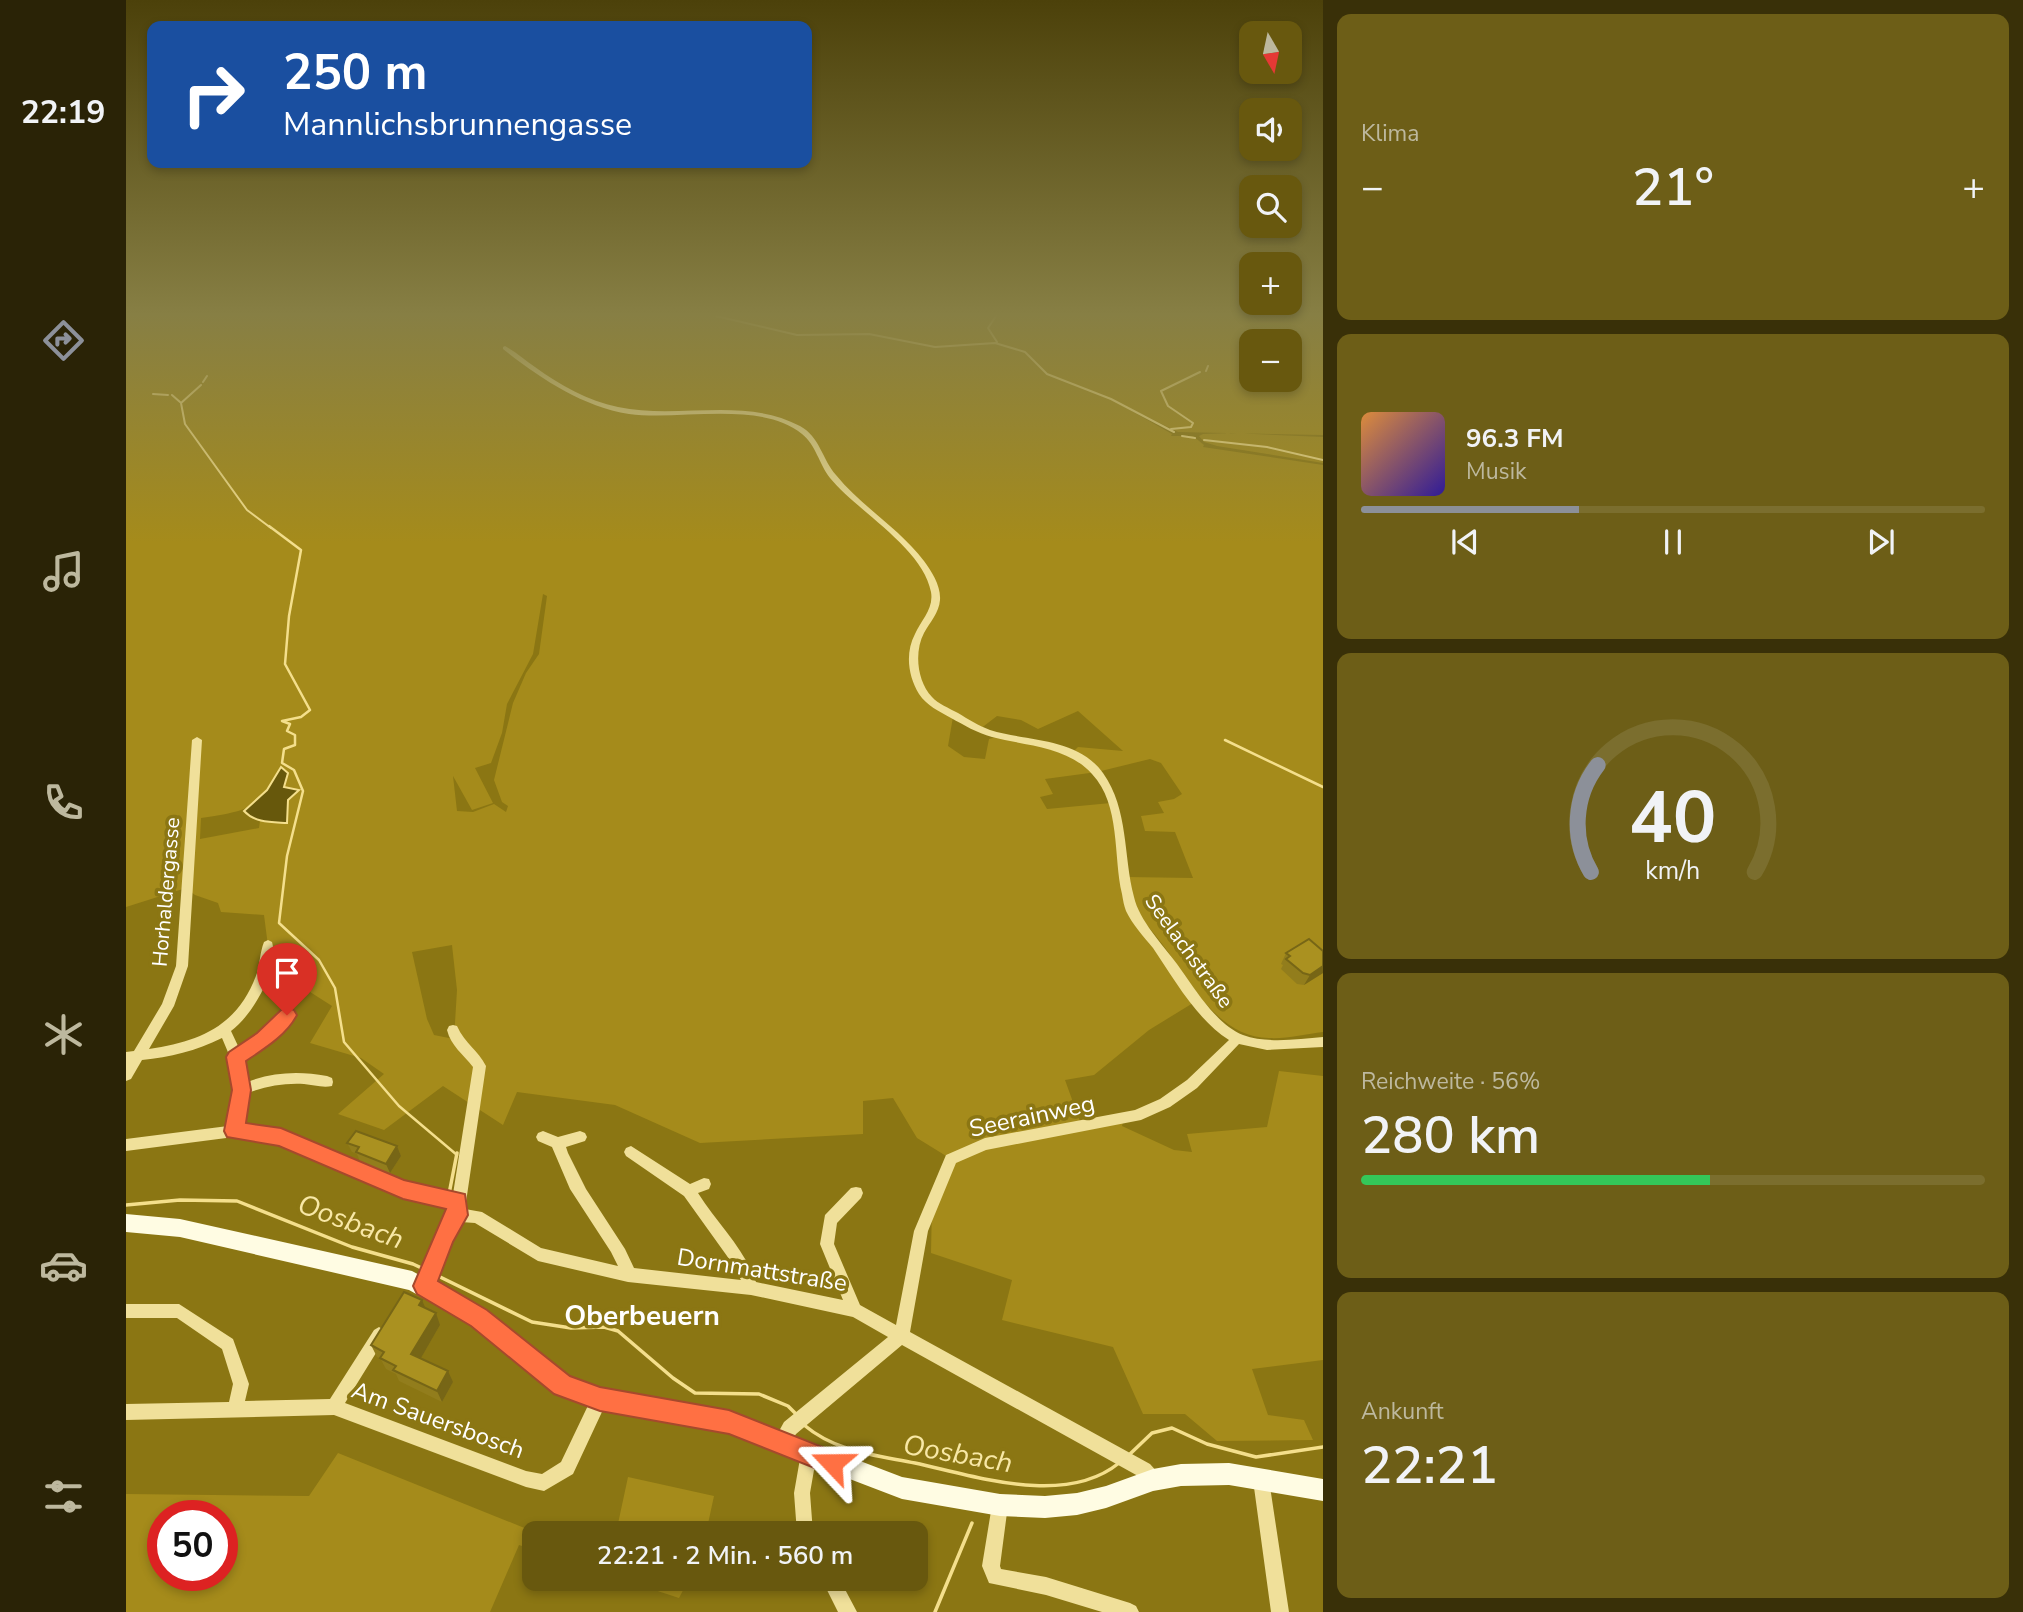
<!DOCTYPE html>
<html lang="de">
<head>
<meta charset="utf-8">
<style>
  body { margin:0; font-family:"Nunito Sans",sans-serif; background:#6d5e17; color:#f1f3f6; height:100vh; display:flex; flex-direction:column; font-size:26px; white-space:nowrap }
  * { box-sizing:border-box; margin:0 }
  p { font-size:23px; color:#bdb89e }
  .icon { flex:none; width:38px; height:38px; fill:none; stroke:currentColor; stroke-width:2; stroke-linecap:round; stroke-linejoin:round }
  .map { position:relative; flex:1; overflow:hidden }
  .panel { display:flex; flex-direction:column; gap:14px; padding:14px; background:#393008; width:700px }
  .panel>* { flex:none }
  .guide { position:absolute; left:21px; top:21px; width:665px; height:147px; border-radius:14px; box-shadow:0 4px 10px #0003; background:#1a4fa0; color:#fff; overflow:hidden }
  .needle { width:46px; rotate:171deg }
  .fabs { position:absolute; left:1113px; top:21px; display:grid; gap:14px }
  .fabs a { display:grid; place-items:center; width:63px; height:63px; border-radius:14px; background:#68580e; box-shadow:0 4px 10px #0003; font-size:35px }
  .speed { position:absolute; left:21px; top:1500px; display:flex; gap:14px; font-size:35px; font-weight:700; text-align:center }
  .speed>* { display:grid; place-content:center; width:91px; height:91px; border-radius:50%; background:#68580e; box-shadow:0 4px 10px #0003; line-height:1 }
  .speed .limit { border:10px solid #d22; background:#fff; color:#111 }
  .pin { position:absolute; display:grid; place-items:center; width:60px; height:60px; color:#fff; margin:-72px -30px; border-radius:50% 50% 50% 0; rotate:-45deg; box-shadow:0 0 7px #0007 }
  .pin .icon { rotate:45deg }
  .me { position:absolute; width:77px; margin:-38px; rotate:293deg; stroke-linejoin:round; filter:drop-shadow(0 0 5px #0008) }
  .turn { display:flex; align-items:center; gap:24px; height:147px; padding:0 21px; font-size:32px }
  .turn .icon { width:91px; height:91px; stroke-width:2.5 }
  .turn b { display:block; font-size:49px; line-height:60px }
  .big { font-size:52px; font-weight:600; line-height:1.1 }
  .panel .widget { flex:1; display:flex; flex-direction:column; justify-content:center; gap:10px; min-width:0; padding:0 24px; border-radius:14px; background:#6d5e17 }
  .panel .dial { align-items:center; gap:0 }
  .dial svg { height:182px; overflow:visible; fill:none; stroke:#7b6e2e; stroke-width:7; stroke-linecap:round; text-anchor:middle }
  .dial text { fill:#f1f3f6; stroke:none }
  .song { display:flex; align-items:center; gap:21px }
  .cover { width:84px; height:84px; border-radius:10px; background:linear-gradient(135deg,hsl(30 70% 55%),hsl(250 70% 35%)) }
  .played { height:7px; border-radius:4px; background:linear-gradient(90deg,#8c9099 35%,#7b6e2e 35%) }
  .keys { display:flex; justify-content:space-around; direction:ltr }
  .heat { display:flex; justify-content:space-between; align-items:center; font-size:38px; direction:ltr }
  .charge { height:10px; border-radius:5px; background:linear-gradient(90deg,#34c759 56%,#7b6e2e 0) }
  .trip { position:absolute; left:396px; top:1521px; width:406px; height:70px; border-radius:14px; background:#68580e; box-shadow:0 4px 10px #0003; font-weight:600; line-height:70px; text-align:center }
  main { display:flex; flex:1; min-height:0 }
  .menu { display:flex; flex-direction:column; width:126px; justify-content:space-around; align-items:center; background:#2a2306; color:#bdb89e }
  .menu .icon { width:49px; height:49px }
  .menu .on { color:#8c9099 }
  .menu b { font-size:32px; color:#f1f3f6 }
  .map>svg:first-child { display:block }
</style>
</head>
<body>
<main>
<nav class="menu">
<b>22:19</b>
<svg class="icon on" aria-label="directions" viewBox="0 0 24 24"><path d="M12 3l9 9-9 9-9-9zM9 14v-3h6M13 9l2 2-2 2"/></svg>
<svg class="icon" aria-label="music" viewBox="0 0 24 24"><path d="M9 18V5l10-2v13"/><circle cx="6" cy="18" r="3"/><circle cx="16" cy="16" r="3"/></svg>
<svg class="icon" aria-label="phone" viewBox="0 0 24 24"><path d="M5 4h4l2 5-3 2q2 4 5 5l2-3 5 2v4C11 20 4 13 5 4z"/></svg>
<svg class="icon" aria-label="climate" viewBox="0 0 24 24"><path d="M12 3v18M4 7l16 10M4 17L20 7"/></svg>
<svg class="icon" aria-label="car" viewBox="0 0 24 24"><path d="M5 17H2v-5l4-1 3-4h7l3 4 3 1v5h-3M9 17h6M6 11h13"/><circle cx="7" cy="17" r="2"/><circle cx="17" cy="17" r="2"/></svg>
<svg class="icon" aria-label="filters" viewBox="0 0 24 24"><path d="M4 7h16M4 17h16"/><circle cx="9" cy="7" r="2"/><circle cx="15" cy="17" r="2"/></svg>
</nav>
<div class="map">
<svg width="1197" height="1612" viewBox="0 0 1197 1612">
  <rect width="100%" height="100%" fill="#8b7613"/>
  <path fill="#a58b1b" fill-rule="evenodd" d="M0,316h1197v119l-145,-3 -71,-35 65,37 -1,2h22l11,9 -1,2 120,18v567c-17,2 -37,7 -54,6 -52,-1 -79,-57 -106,-93 -12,-16 -25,-31 -40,-45l70,103 -44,27 -55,45 -29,5 17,47 42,-8 -2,7 52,24 18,2 -5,-18 80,-7 12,-56 44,5v284l-71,9 16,46 36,5 9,20 -96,1 -32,-27h-42l-30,-67 -111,-27 10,-40 -81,-27 1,-49 19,-45 -34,-21 -24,-40 -30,3v33l-163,9 -85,-38 -98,-13 -14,33 -60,-39 -59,44 -46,-16 46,-40 -23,-16 -51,-15 22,-37 -25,-16 2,-35 -35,2 -6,-11 -4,-31 -43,-3 -3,-9 -23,-8 -9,-7 -60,19zM1125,341h39v39h-39zM417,594l4,2 -8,58 -13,19 -13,30 -19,77 8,22 6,4 -2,6 -12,-8 -21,8 -16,-1 -4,-35 19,34 21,-7 -18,-35 16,-5 11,-30 5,-29 26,-50zM952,711l45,40 -45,-4 -4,4 -74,-15 -11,3 -4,20 -21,-2 -16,-11 5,-29 27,12 17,-13 24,4 17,9zM1024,759l11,4 21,31 -8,5 -16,3 6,11 -23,3 4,15 30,1 18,46 -67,-1 -15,-74 -64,6 -7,-12 13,-3 -8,-15 52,-7zM155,767l3,20 14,3 -10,10 -1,23 -27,-2 -1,7 -59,11 1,-21c49,-8 54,-7 80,-51zM326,945l5,45 -3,49 -20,-4 -7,-16 -15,-67z
    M1105,433l92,4v26l-106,-17 -13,-4 -5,-6 4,-2z
    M212,1453l189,76 20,4h-13v17l-15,-5 -29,67h-364v-118l183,2zM37,1516h59v59h-59z
    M502,1477l86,19 -8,37h-90z
    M495,1579h68l-10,19z"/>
  <path fill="#67580c" stroke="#f4df8c" stroke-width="2" d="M155,767l7,6 -4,14 15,3 -11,10 -1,23c-15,-1 -32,0 -43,-12l23,-21z"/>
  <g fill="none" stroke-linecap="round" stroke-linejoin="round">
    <path stroke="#f4df8c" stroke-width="2" d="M590,316l81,19 72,-1 66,13 60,-4 30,9 22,22 64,25 63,33
      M870,316l-8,12 9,14
      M1080,371l2,-5
      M77,382l4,-6
      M75,385l-20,18 4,21 62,86 24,18
      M27,394l15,1
      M46,395l8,7
      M1045,429l20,-2 2,-4 -25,-17 -7,-15 39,-19
      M1056,436l13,2
      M1078,440l63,7 56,13"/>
    <path stroke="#f4df8c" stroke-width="2.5" d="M143,526l32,24 -12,66 -4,48 25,46 -9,7 -19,4 8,3 -3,7 8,4v10l-11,4 -2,14 12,7 9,21 -16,65 -8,67 40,37 16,28 9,54 55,64 58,49
      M1099,740l98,47"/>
    <path stroke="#f4df8c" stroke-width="3.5" d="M323,1194l8,-41
      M0,1205l54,-5 57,1 115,46 61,17 15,7
      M308,1274l98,48 39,6 33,-1 14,4 55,47 22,15 64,1 29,12 8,8
      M678,1425c32,27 71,30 111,38 60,13 150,44 204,0
      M1004,1454l22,-21 20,-5 35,16 49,13 67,-10
      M809,1612l37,-89"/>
    <path fill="#f0e09a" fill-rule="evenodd" d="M379,346c11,6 20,14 30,21 25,18 53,34 83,40 60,13 125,-11 182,19 20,11 22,33 36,49 26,32 63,53 88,86 8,11 17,25 16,39 -1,13 -10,22 -16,33 -10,19 -7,48 8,64 6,7 17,11 26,16 10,6 21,13 32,17 38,12 87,7 113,43 26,37 20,82 31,124 5,23 29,48 43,67 11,15 21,31 33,45 9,10 20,21 33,26 25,9 55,4 80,2v10l-56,3 -28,-6 -42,44 -27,19 -29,13 -155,30 -30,13 -28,68 -18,101 240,132 9,10 2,6 -2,6 -6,2 -6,-2 -9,-10 -236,-131 -106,89 -9,14 -6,2 -6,-2 -2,-6 11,-20 104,-85 -35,-20 -102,-22 -123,-13 -90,-21 -63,-38 -14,-1 -10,18 -21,51 -5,2 -5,-2 -2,-5 22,-55 10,-18 1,-7 -48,-11 -123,-52 -46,-6 -108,14v-12l102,-13 8,-36 -6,-33 -8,-19c-26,13 -52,19 -80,22l-11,19 -5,2v-29l8,-1 28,-47 14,-38 16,-226 5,-3 5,3 -14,226 -14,40 -25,43c52,-8 89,-23 108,-76 3,-10 3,-21 7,-31l4,-2 4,2c8,26 -20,74 -41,89l8,17 20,-14 24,-23 4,-1 4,1 2,4 -26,27 -24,17 4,23c27,-10 52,-11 80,-6l5,2 1,4 -1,4c-9,2 -19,-1 -28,-2 -20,-1 -38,2 -56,9l-6,33 39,5 123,52 49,11 20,-127c-10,-13 -22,-21 -26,-37l2,-4 4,-1 4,1c8,18 21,24 29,40l-21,143 17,3 59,36 77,18 -7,-14 -41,-63 -18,-42 -14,-6 -2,-4 2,-4 5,-2 15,6 22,-6 5,2 2,4 -2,4 -19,6 2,6 18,36 39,60 9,19 107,12 -14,-24 -43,-60 -58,-40 -2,-4 2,-4 5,-2 59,38 14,-6 5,1 2,5 -2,5 -11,4c19,30 46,55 58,89l87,18 -23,-56 5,-29 26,-27 5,-1 5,1 2,5 -2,5 -24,25 -3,21 26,61 36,20 18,-94 32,-76 39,-17 150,-28 25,-11 27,-19 42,-40c-32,-20 -55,-61 -76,-92 -9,-11 -21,-24 -27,-37 -2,-5 -3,-11 -4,-17 -9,-38 -1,-89 -30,-120 -25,-28 -66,-28 -100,-37 -15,-4 -28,-12 -41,-19 -12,-7 -24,-12 -32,-24 -11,-18 -14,-41 -4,-60 6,-14 19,-25 16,-42 -8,-44 -74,-81 -101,-114 -11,-14 -14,-33 -28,-44 -41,-34 -123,-13 -173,-20 -48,-8 -89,-36 -126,-65v-2z
      M0,1304h53l54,35 16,45 -4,17 85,-2 44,-69 5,-3 5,3 3,5 -3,5 -39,63 181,68 16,3 19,-12 33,-69 6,-2 6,2 2,6 -35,75 -29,17 -18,-4 -192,-72 -208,5v-16l103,-2 4,-18 -11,-35 -45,-31h-51z
      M683,1445l6,2 2,6 -7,40 3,40h-16l-3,-40 7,-40 2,-6z
      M1135,1472l6,2 2,6 20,132h-18l-18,-132 2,-6z
      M874,1497l6,2 2,6 -8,61 1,3 45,8 84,26 6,3 3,6h-37l-56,-17 -57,-12 -7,-17 10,-61 2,-6z
      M695,1578h18l18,34h-19z"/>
    <path fill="#fffce3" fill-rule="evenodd" d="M0,1214l54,5 232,52 74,40 84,66 30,12 129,22 173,66 98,17 45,2 32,-3 29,-7 47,-17 28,-5 48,-1 94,16v22l-94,-16 -48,1 -28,5 -47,17 -29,7 -32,3 -45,-2 -98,-17 -173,-66 -129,-24 -44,-17 -84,-67 -63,-35 -229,-53 -54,-5z"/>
  </g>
  <path fill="#927d1c" d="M1160,953l37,20 -19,12 -7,-1 -16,-15 2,-4 -2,-1z
    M221,1143l50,3 4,10 -11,17 -30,-11 -3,-8 -5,-2z
    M314,1325l-19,33 32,24 -11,20 -43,-21 -3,-7 -10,-5 -6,-11 -3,-1 -6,-12z"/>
  <path fill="#776616" d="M1197,966v7l-19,12 6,-10z
    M271,1146l4,10 -11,17 -4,-9z
    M296,1300l5,12 -8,-7z
    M310,1313l4,12 -23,40 -6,-11z
    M322,1371l5,11 -11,20 -5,-11z"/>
  <path fill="#aa9120" stroke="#776616" stroke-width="2" d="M1183,939l14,12v15l-13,9 -7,-2 -17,-14 4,-3 -4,-3z
    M230,1131l41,15 -11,18 -30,-12 3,-5 -12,-4z
    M278,1292l18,8 -3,5 17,8 -25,41 37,17 -11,20 -44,-21 3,-4 -16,-8 4,-6 -13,-7z"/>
  <linearGradient id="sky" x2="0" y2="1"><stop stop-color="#4c410a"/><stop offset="0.58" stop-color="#877f44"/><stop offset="1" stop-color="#877f44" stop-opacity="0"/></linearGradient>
  <rect width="1197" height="542" fill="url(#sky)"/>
  <path fill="#ff7043" stroke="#a6492c" stroke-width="2" d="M161,1007l7,3 3,5c-10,20 -33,34 -51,46l5,29 -5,33 35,5 123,52 61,14 3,21 -15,27 -15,39 49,29 83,66 30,11 129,23 111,44 4,9 -4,9 -8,3 -103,-41 -129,-23 -46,-17 -83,-68 -54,-32 -4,-8 33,-77 -43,-10 -124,-53 -52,-9 -3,-6 8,-41 -6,-33 3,-5 28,-19 24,-23z"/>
  <g text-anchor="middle" stroke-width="7" stroke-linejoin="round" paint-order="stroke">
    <g font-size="21" fill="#fff" stroke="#8b7613">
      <text transform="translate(40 892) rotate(-85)" y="7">Horhaldergasse</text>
      <text transform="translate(1063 951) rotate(54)" y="7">Seelachstraße</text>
    </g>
    <g font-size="24" fill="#fff" stroke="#8b7613">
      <text transform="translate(906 1116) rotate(-12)" y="8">Seerainweg</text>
      <text transform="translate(636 1270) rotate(9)" y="8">Dornmattstraße</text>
      <text transform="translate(312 1420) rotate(20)" y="8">Am Sauersbosch</text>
    </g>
    <g font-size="28" font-style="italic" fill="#f8e8a6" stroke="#8b7613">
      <text transform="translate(225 1221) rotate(20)" y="10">Oosbach</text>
      <text transform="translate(832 1453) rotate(10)" y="10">Oosbach</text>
    </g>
    <g font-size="28" font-weight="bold" fill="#fff" stroke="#8b7613">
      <text x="516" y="1325">Oberbeuern</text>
    </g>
  </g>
</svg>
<div class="fabs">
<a><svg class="needle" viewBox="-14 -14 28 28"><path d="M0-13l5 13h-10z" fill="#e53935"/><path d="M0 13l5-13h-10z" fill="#bdb89e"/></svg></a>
<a><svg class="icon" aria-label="sound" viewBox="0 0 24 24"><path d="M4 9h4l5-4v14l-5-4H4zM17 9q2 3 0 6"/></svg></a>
<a><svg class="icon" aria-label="search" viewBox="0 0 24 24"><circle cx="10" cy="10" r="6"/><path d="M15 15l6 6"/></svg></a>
<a>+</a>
<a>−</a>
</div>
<div class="speed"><div class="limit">50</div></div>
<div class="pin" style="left:161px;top:1015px;background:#d93025"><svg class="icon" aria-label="arrive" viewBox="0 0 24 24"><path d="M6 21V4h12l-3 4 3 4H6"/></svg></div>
<svg class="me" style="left:706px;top:1463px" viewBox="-20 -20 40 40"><path d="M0-17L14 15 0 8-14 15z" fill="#ff7043" stroke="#fff" stroke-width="4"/></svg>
<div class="trip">22:21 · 2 Min. · 560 m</div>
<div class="guide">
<div class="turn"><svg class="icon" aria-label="right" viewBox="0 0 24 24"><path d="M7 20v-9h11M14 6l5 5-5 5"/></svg><div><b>250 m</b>Mannlichsbrunnengasse</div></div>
</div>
</div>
<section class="panel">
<div class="widget"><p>Klima</p>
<div class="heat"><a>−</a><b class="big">21°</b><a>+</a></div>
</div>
<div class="widget">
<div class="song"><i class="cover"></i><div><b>96.3 FM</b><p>Musik</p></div></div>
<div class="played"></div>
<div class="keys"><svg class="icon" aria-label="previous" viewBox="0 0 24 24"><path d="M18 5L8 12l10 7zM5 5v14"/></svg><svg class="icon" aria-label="pause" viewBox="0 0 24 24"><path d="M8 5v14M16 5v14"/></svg><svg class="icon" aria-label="next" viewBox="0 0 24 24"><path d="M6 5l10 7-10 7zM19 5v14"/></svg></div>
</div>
<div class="widget dial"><svg viewBox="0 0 100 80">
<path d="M14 69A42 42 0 1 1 86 69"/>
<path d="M14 69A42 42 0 0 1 17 22" stroke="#8c9099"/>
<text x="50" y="56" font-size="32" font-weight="700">40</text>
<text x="50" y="72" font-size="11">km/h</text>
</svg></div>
<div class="widget"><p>Reichweite · 56%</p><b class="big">280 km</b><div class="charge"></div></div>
<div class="widget"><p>Ankunft</p><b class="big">22:21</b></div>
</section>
</main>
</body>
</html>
